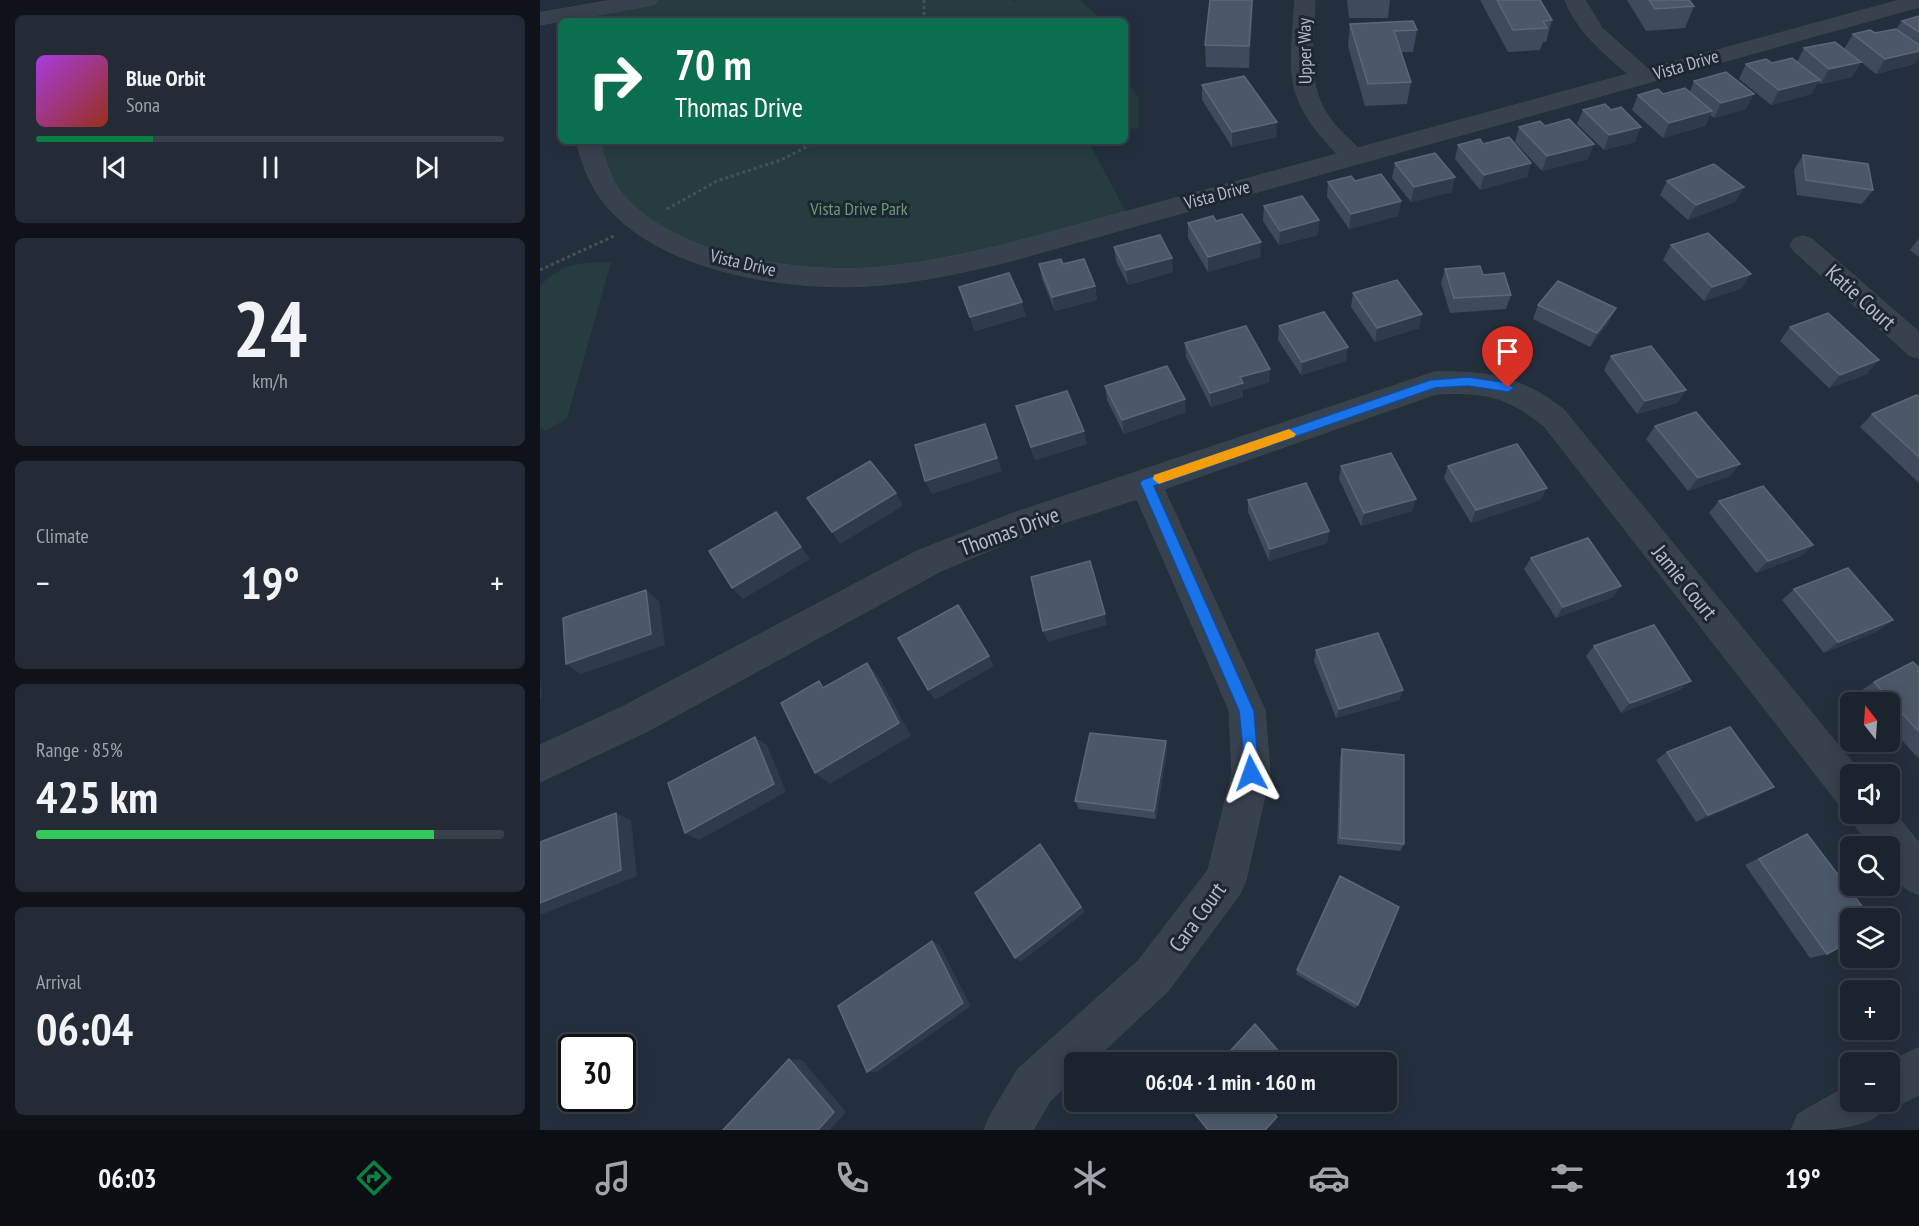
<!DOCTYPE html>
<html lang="en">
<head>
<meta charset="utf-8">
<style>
  body { margin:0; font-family:"PT Sans Narrow",sans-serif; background:#242b36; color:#f1f3f6; height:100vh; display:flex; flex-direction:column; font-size:22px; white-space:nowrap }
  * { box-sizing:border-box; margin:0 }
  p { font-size:20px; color:#a0a4aa }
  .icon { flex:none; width:33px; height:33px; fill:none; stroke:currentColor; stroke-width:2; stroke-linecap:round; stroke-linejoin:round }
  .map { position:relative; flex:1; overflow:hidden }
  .sheet { display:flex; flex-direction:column; gap:15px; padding:15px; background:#0f1319; width:540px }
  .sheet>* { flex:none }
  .guide { position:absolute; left:18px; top:18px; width:570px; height:126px; border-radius:9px; box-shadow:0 3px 15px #0003,0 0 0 2px #39404a; background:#0b6e4f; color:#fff; overflow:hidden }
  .needle { width:39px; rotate:343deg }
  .buttons { position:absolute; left:1300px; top:692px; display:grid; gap:12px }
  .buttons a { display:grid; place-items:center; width:60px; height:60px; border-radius:9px; background:#1b232e; box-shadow:0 3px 15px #0003,0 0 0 2px #39404a; font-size:30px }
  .speed { position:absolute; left:18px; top:1034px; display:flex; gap:12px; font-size:30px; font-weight:700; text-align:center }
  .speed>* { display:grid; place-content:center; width:78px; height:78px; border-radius:50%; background:#1b232e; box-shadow:0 3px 15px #0003,0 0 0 2px #39404a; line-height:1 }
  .speed .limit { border:3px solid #111; border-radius:9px; background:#fff; color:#111 }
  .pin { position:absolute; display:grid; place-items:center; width:51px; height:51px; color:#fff; margin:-62px -26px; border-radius:50% 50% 50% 0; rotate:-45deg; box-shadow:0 0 6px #0007 }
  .pin .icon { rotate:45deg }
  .me { position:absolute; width:66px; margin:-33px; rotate:356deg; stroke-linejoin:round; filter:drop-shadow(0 0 4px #0008) }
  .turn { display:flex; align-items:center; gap:21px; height:126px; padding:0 18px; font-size:27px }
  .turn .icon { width:78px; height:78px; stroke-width:2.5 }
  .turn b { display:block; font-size:42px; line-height:51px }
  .big { font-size:45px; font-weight:800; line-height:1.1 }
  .sheet .card { flex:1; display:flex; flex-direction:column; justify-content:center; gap:9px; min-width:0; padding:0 21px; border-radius:9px; background:#242b36 }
  .sheet .dial { align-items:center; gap:0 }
  .dial b { font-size:78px; line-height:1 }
  .song { display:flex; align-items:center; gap:18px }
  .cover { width:72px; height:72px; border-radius:9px; background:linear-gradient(135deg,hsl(280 70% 55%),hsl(10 70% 35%)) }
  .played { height:6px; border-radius:3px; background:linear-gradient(90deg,#0b8043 25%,#39404a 25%) }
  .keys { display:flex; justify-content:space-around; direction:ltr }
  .heat { display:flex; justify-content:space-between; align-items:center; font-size:33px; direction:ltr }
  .charge { height:9px; border-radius:4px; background:linear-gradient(90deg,#34c759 85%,#39404a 0) }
  .trip { position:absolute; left:524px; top:1052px; width:333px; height:60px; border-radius:9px; background:#1b232e; box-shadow:0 3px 15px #0003,0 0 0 2px #39404a; font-weight:800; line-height:60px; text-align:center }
  .tab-bar { display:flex; height:96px; justify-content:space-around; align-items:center; background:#0b0e12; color:#a0a4aa }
  .tab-bar .icon { width:42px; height:42px }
  .tab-bar .selected { color:#0b8043 }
  .tab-bar b { font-size:27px; color:#f1f3f6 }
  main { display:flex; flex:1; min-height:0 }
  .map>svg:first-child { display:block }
</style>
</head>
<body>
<main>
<section class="sheet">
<div class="card">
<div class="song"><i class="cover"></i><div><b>Blue Orbit</b><p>Sona</p></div></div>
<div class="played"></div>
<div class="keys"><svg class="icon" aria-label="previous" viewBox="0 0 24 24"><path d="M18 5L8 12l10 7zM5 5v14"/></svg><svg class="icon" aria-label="pause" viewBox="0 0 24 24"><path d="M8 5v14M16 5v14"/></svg><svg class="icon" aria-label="next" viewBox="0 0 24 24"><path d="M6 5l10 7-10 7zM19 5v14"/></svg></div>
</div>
<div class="card dial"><b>24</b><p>km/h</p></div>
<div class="card"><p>Climate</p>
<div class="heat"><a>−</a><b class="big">19°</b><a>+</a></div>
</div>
<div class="card"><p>Range · 85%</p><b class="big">425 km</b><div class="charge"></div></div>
<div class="card"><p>Arrival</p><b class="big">06:04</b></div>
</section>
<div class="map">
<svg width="1379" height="1130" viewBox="0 0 1379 1130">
  <rect width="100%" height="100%" fill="#242f3e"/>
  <path fill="#263c3f" d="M108,0h365l2,3v-3h65l18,16 2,5h-513v-10z
    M585,78l13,19 1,30 -14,4z
    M48,141h500l42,78 -173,47 -189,5 -127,-47z
    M71,262l-44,156 -21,13 -6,-4v-141c24,-24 39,-23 71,-24z"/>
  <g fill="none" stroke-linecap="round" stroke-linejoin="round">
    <g stroke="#414a57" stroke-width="1">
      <path id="minor" d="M73,0h45l-3,4 -7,2 -108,19v-12z
        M755,0h20c-1,37 -10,81 12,114 8,13 20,23 31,34l270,-74c-26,-22 -50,-42 -63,-74h20l17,28 46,41 252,-69h19v7l-912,255c-45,11 -92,21 -139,24 -82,5 -210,-15 -264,-83 -15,-19 -22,-40 -28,-62h24c4,16 9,33 18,47 49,67 172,84 249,80 47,-3 94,-13 140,-24l330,-90c-55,-58 -47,-79 -42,-154z
        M1263,236l9,3 107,93v26l-10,-3 -115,-104 -4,-6 4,-6z
        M895,372c52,-1 88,5 129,38l298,364h-11v35l-13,-6 -294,-377c-39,-31 -59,-34 -108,-32l-272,95 101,221 5,63 -24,107 -6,14 -72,97 -76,71h-18v16l-24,23 -17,29h-49l7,-16 27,-45 120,-108 70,-91 24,-97 -3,-63 -92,-211 -116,38 -80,34 -293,160 -108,51v-37l82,-38 295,-156 94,-37z
        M1350,807l29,36v52c-27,-11 -29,-22 -29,-49h-19l-15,-19 -5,-14h39z
        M1379,1048v47l-29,14 -5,-2c-14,23 -65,23 -94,23l7,-16 53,-30v17h39v-39z"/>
    </g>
    <path stroke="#3f5557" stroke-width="3" stroke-dasharray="3 3" stroke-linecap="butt" d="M384,0v21
      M127,209l50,-28 64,-21 37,-19
      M0,270l74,-34"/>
    <use href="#minor" fill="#38414e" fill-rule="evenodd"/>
  </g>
  <path fill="#3f4b5c" d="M713,0l-4,68 -43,-1 -1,-22z
    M807,0h43l-2,18h-39z
    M940,0h60l12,20 -6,22h-3l-3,8 -32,2z
    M1087,0h62l5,6 -9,22 -39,3z
    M1379,16v41l-5,7 -38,10 -15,-12 -9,15 -31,7 -3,-2 -7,12 -40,11 -32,-26 7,-15 51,-2 7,-14 40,1 9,-15 22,-1 21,-4 6,-8z
    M810,24l67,6 -4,22h-12l10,30 -4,22 -42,2 -17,-60z
    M1154,81l52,28 -32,9 -4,-3 -5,11 -42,12 -31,-28 6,-15 52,-3z
    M662,85l74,52 -44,10 -30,-47z
    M1043,110h28l24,32 -31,8 -27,-26z
    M1005,126l43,33 -46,12 -27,-29 4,-15z
    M943,144l44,33 -47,13 -25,-31 3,-14z
    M1263,155l70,35 -11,14 -65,-9 -3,-25z
    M855,163l57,29 -41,10 -19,-24z
    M815,181l46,20 -3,15 -49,13 -22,-32 1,-15z
    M1127,181l77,6 -9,15 -47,18 -28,-25z
    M724,206l55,14 -1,15 -39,10 -16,-24z
    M676,221l44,36 -52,15 -20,-34v-15z
    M1379,238v19l-9,-7z
    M1131,245l71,43 -38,13 -41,-41z
    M574,247l59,25 -45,13 -12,-24z
    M499,264h24l32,22 2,14 -42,11 -13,-32z
    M905,269l38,6 28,20 -5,14 -56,4 -9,-30z
    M419,287l67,29 -51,15z
    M813,293l69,21 -3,14 -44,14 -24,-35z
    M998,305l71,17 -19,25 -57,-28z
    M739,326l67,35 -45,14 -23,-35z
    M1250,327l77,47 -38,14 -49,-47z
    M645,343l84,39 -26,8v7l-32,10 -25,-50z
    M1071,356l75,34 -9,13 -40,11 -33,-44z
    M565,386l81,26 -62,22 -17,-34z
    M1379,397v86l-59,-56 12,-13z
    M476,406l71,38 -52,16z
    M1115,426l85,38 -10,12 -42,15 -42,-52z
    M801,466l71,45 -51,15 -22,-47z
    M908,466l99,22 -7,12 -69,23 -27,-45z
    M708,500l81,31 -2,12 -58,18 -21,-49z
    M1179,501l94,44 -12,11 -45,17 -47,-60z
    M991,558l82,39 -57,21 -32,-49z
    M1254,589l99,31 -15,11 -54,22 -42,-53z
    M1054,646l86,44 -59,23 -35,-57z
    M776,650l87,40 -4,10 -63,18 -22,-57z
    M1379,668v89h-2l-27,-30v-25h-22l-9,-10 15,-10z
    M626,741l1,9 -11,69 -77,-10 -4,-8z
    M802,749l62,95 -4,7 -63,-7 3,-86z
    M1127,752l93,43 -64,27 -40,-62z
    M1267,834l20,120 -17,4 -65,-93z
    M800,876l18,129 -3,3 -59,-34z"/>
  <path fill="#2f3b4b" d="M713,0v12l-4,56v-22z
    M1379,51v6l-5,7 -38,10 9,-15z
    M1321,62l-9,15 -31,7 8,-15z
    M1280,80l-9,14 -40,11 8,-15z
    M1214,94l-8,15 -32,9 7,-15z
    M1172,111l-7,15 -42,12 6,-15z
    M737,122l-1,15 -44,10v-15z
    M1101,127l-6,15 -31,8 5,-15z
    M1054,144l-6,15 -46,12 5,-15z
    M991,163l-4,14 -47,13 4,-15z
    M915,177l-3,15 -41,10 3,-15z
    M1204,187l-9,15 -47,18 8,-15z
    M861,201l-3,15 -49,13 2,-15z
    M779,220l-1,15 -39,10 1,-14z
    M721,242l-1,15 -52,15v-15z
    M632,258l1,14 -45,13 -2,-15z
    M1211,274l-9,14 -38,13 8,-14z
    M555,286l2,14 -42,11 -3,-14z
    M482,302l4,14 -51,15 -5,-14z
    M1076,308l-7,14 -19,25 7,-14z
    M882,314l-3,14 -44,14 2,-14z
    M808,347l-2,14 -45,14 1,-13z
    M1339,360l-12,14 -38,14 11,-13z
    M730,369l-1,13 -26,8v7l-32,10 -1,-14 30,-16z
    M1146,390l-9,13 -40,11 8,-13z
    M645,399l1,13 -62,22 -2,-14z
    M445,424l17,47 -70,23 -7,-13z
    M544,431l3,13 -52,16 -4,-13z
    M1200,464l-10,12 -42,15 10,-13z
    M1007,488l-7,12 -69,23 5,-13z
    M356,493l7,13 -63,38 -8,-12z
    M876,499l-4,12 -51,15 3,-13z
    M236,512l34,47 -67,40 -11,-11z
    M789,531l-2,12 -58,18 1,-12z
    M1273,545l-12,11 -45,17 12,-12z
    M1081,586l-8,11 -57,21 7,-11z
    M106,590l13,11 6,44 -84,29 -15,-10z
    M565,614l2,11 -59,17 -5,-11z
    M1353,620l-15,11 -54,22 14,-11z
    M449,656l5,10 -59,34 -7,-10z
    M327,663l12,14 32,59 -81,48 -15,-11z
    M0,679l2,18 -2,1z
    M1151,681l-11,9 -59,23 9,-10z
    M863,690l-4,10 -63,18 3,-9z
    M215,737l12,8 19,47 -87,48 -14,-7z
    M626,741l1,9 -11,69 -2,-8z
    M1234,787l-14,8 -64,27 12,-7z
    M76,813l15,7 6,56 -94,38h-3v-11z
    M500,844l45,68 -64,50 -6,-4z
    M392,941l8,5 31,60 -94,66h-10z
    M249,1059l13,1 44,52 -16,18h-12z"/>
  <path fill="#4b5868" stroke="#5c6777" stroke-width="1.5" d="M670,0h42l-3,46 -44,-1z
    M957,0h43l12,20 -9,1 4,7 -34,2z
    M1109,0h40l5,6 -39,3z
    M1379,16v16l-17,-11z
    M873,21l4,9 -23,1 17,51 -43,2 -18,-60z
    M1356,29l23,16v6l-34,8 -32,-25 17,-4 5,3z
    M1295,42l26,20 -32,7 -25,-21z
    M1252,58l28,22 -41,10 -33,-26 20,-5 6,4z
    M1186,72l28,22 -33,9 -27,-22z
    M704,76l33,46 -45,10 -30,-47z
    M1145,88l27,23 -43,12 -31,-28 20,-6 5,5z
    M1065,104l6,6 10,-3 20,20 -32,8 -26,-25z
    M1029,119l25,25 -47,12 -28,-29 21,-6 5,5z
    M969,137l22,26 -47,12 -26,-30 22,-6 3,5z
    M895,153l20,24 -41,10 -19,-24z
    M1263,155l65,9 5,26 -67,-10z
    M1174,164l30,23 -48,18 -29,-24z
    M841,174l20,27 -50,13 -23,-32 23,-6 4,5z
    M762,196l17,24 -39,11 -16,-25z
    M702,214l19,28 -53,15 -20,-34 25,-7 3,5z
    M1168,233l43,41 -39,13 -41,-42z
    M620,235l12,23 -46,12 -12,-23z
    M521,259l2,5 21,-5 11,27 -43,11 -13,-33z
    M940,266l3,9 21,-2 7,22 -57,3 -9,-29z
    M469,273l13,29 -52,15 -11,-30z
    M857,280l25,34 -45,14 -24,-35z
    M1018,281l58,27 -19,25 -59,-28z
    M784,312l24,35 -46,15 -23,-36z
    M1288,313l51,47 -39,15 -50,-48z
    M706,326l24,43 -30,8 3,6 -33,10 -25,-50z
    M1111,346l35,44 -41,11 -34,-45z
    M627,366l18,33 -63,21 -17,-34z
    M527,391l17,40 -53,16 -15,-41z
    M1377,395l2,2v60l-47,-43z
    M1156,412l44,52 -42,14 -43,-52z
    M445,424l12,34 -72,23 -10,-36z
    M977,444l30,44 -71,22 -28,-44z
    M851,453l25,46 -52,14 -23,-47z
    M330,461l26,32 -64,39 -25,-34z
    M766,483l23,48 -59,18 -22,-49z
    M1223,486l50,59 -45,16 -49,-60z
    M236,512l25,35 -69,41 -23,-37z
    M1048,538l33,48 -58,21 -32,-49z
    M550,561l15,53 -62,17 -12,-54z
    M1308,568l45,52 -55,22 -44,-53z
    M106,590l5,44 -85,30 -3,-46z
    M418,605l31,51 -61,34 -30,-52z
    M1114,625l37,56 -61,22 -36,-57z
    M838,633l25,57 -64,19 -23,-59z
    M1373,662l6,6v64l-45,-50z
    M327,663l32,60 -84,50 -34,-70 38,-22 4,7z
    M1190,727l44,60 -66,28 -41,-63z
    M550,733l76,8 -12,70 -79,-10z
    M215,737l19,47 -89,49 -17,-50z
    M802,749l62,6v89l-64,-6z
    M76,813l5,57 -81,33v-61z
    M1267,834l64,84h-20v23l-24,13 -68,-95z
    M500,844l41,63 -66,51 -40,-65z
    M800,876l59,31 -41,98 -61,-35z
    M392,941l31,62 -96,69 -29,-66z
    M715,1024l33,38h-68z
    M249,1059l45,53 -16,18h-95z
    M645,1101h81l-1,1 12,15 -12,13h-57z"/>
  <path fill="#1a73e8" stroke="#114b97" stroke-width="1.5" d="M928,377l40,6 6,5 -6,4 -40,-6 -33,2 -281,98 100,225 5,62 -2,5 -6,2 -5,-2 -7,-67 -99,-228 2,-3 288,-100z"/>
  <path fill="#f59e0b" d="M749,429l7,5 -2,3 -135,47 -6,-5 1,-4z"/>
  <g text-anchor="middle" stroke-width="6" stroke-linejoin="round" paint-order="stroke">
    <g font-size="18" fill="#b4bcc9" stroke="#1d2633">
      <text transform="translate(765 51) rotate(-91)" y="6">Upper Way</text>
      <text transform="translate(1146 65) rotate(-16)" y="6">Vista Drive</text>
      <text transform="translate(677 195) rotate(-15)" y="6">Vista Drive</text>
      <text transform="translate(203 263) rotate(13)" y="6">Vista Drive</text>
    </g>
    <g font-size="18" fill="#6b9a76" stroke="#1d2633">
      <text x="319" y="215">Vista Drive Park</text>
    </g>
    <g font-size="22" fill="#b4bcc9" stroke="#1d2633">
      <text transform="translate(1321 297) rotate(42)" y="8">Katie Court</text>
      <text transform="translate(469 531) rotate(-20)" y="8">Thomas Drive</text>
      <text transform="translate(1145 582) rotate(51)" y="8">Jamie Court</text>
      <text transform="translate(657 917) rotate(-54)" y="8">Cara Court</text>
    </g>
  </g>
</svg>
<div class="buttons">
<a><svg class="needle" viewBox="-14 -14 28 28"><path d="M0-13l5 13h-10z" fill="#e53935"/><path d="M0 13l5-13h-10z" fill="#a0a4aa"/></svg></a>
<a><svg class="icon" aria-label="sound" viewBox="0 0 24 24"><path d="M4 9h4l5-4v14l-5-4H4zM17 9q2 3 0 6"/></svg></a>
<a><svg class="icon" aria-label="search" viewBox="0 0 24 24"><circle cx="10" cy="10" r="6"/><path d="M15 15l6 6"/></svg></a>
<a><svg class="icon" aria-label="layers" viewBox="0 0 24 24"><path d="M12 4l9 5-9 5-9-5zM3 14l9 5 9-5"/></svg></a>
<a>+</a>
<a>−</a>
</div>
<div class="speed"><div class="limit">30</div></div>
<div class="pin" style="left:968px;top:388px;background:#d93025"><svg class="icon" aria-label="arrive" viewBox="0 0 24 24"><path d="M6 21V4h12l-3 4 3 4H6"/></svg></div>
<svg class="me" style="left:711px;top:773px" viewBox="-20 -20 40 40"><path d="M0-17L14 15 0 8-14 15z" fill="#1a73e8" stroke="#fff" stroke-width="4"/></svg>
<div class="trip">06:04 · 1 min · 160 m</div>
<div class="guide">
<div class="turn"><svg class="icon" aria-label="right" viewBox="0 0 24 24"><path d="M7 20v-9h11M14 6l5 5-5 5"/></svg><div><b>70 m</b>Thomas Drive</div></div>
</div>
</div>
</main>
<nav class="tab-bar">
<b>06:03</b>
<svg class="icon selected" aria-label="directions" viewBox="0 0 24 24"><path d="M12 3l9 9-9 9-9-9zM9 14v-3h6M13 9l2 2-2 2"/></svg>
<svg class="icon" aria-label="music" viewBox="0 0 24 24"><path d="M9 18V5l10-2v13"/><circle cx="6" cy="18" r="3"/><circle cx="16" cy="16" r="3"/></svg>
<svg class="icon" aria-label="phone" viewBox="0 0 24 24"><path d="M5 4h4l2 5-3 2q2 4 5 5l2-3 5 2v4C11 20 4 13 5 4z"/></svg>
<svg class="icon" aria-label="climate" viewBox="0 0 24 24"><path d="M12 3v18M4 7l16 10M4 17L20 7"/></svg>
<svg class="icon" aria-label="car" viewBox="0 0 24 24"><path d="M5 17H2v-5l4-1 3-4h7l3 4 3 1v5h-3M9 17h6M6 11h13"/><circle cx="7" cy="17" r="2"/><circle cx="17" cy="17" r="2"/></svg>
<svg class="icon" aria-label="filters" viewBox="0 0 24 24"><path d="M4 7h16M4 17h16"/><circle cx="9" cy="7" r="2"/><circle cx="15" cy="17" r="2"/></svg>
<b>19°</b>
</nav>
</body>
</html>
